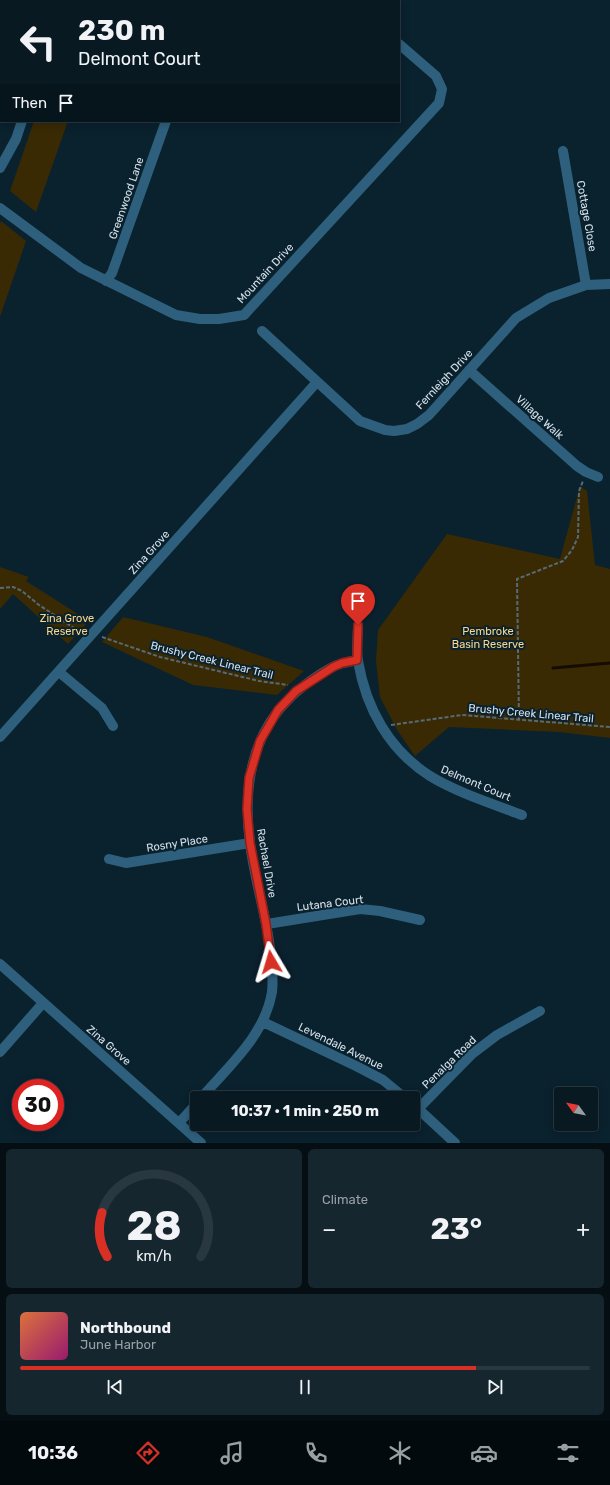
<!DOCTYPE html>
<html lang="en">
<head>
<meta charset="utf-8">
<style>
  body { margin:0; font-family:Rubik,sans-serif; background:#16262f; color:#f1f3f6; height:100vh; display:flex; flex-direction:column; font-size:15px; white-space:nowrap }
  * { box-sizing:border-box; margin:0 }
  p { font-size:13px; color:#98a0a5 }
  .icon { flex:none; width:22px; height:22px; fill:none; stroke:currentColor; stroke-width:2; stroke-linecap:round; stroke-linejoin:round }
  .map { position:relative; height:1143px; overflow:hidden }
  .panel { display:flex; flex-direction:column; gap:6px; padding:6px; background:#040e13; flex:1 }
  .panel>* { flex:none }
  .hud { position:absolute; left:0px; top:0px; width:400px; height:122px; box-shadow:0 2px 10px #0003,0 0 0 1px #293840; background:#081922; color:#f1f3f6; overflow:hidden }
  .needle { width:26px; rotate:303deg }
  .fabs { position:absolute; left:554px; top:1087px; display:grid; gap:8px }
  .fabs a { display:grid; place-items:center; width:44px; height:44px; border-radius:4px; background:#081922; box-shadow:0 2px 10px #0003,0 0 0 1px #293840; font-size:20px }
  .speed { position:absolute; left:12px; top:1079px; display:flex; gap:8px; font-size:20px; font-weight:700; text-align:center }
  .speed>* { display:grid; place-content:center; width:52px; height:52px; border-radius:50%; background:#081922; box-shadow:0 2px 10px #0003,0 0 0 1px #293840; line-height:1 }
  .speed .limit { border:6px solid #d22; background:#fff; color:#111 }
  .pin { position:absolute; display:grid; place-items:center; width:34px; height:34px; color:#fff; margin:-41px -17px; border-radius:50% 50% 50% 0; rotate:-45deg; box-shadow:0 0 4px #0007 }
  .pin .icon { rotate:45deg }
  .me { position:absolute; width:44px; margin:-22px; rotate:353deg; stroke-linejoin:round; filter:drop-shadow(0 0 3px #0008) }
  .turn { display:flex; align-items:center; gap:14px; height:84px; padding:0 12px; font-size:18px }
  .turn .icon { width:52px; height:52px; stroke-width:2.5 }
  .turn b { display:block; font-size:28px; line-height:34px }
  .then { display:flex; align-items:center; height:38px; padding:0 12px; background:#0003; gap:8px; font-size:15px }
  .big { font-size:30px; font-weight:700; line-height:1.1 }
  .panel .tile { flex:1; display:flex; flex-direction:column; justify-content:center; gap:6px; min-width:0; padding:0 14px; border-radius:6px; background:#16262f }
  .panel .dial { align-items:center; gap:0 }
  .dial svg { height:104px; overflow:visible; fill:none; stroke:#293840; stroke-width:7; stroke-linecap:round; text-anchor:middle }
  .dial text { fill:#f1f3f6; stroke:none }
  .song { display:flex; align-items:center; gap:12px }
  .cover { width:48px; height:48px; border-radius:6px; background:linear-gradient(135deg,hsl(20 70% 55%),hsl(320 70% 35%)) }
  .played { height:4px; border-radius:2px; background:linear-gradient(90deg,#d93025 80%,#293840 80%) }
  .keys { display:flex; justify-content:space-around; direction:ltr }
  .heat { display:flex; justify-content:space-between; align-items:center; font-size:22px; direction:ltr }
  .panel .tiles { flex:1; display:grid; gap:6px; grid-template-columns:1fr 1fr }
  .tile:last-child { grid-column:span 2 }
  .trip { position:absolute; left:190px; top:1091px; width:230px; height:40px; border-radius:4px; background:#081922; box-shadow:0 2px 10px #0003,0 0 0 1px #293840; font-weight:700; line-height:40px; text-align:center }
  .menu { display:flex; height:64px; justify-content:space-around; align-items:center; background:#030a0e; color:#98a0a5 }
  .menu .icon { width:28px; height:28px }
  .menu .active { color:#d93025 }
  .menu b { font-size:18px; color:#f1f3f6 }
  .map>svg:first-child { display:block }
</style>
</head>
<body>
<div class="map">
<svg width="610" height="1143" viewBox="0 0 610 1143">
  <rect width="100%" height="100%" fill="#0a212e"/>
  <path fill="#392a04" d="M34,121h34l-32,91 -26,-21z
    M1,221l25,20 -26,76v-94z
    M580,486l7,5 8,74 15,4v169l-51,-6 -110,-5 -34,29 -18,-26 -17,-33 -4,-36 2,-31 69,-96 113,25z
    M0,567l29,10 -3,4 63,40 -21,23 -55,-50 -13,15z
    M123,617l84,20 97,34 -27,24 -84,-10 -91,-43z"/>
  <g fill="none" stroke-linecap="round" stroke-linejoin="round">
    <path stroke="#150b00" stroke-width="3" d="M553,668l57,-5"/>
    <path stroke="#576a76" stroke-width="2" stroke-dasharray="4 2" stroke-linecap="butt" d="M0,588l13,-1 9,4 17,14 35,23 4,7
      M102,637l58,20 99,24 29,4
      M519,719l-2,-140 46,-18 9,-11 6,-13 1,-46 4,-10
      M391,725l71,-10 148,12"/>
    <path stroke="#2e607d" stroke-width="10" d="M347,0l2,1
      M56,1v-1
      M208,1l1,-1
      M563,151l23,134
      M0,168l16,-29 6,-18
      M0,208l81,60 95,47 24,4h19l25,-4 195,-212 3,-14 -6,-13 -37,-32
      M106,281l6,-8 54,-152
      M262,331l98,90 25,9 9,1 13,-2 10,-5 12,-9 87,-97 33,-20 37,-13 24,-1
      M469,370l108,96 9,6 12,5
      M358,625c0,11 -2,25 0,36 8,47 31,89 72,115 26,16 63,28 92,39
      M59,672l43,36 11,18
      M0,737l317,-355
      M109,859l17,4 124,-20
      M267,924l93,-15 20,2 40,9
      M0,964l201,179
      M263,1022l93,44 27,14 22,18
      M0,1052l43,-49
      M201,1098c28,-32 64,-63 71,-106 2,-18 -1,-34 -3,-51 -5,-33 -15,-65 -19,-98 -7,-50 0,-104 36,-141 12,-13 39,-34 57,-39 4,-1 9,-2 14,-3
      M414,1105l41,38
      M418,1109l54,-55 25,-19 43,-24
      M179,1123l18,-20"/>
  </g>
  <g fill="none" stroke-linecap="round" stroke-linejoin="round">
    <g stroke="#8d1f18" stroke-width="10">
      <path id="route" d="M271,962l-5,-38 -16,-81 -3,-34 2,-31 11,-37 18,-31 18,-19 37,-24 9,-4 15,-3 1,-35"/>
    </g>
    <use href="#route" stroke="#d93025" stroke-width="7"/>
  </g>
  <g text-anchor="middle" stroke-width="4" stroke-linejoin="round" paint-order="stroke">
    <g font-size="11" fill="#d5e2eb" stroke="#0a212e">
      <text transform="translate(126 198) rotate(-71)" y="4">Greenwood Lane</text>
      <text transform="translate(587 216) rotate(80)" y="4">Cottage Close</text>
      <text transform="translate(265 273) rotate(-47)" y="4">Mountain Drive</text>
      <text transform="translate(444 379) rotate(-47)" y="4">Fernleigh Drive</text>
      <text transform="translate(540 417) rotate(42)" y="4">Village Walk</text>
      <text transform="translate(149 552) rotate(-48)" y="4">Zina Grove</text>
      <text transform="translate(212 660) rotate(14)" y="4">Brushy Creek Linear Trail</text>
      <text transform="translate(531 713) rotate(5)" y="4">Brushy Creek Linear Trail</text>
      <text transform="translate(476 783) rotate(23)" y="4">Delmont Court</text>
      <text transform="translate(177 843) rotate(-9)" y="4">Rosny Place</text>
      <text transform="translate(267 863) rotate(80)" y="4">Rachael Drive</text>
      <text transform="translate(330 903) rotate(-7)" y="4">Lutana Court</text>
      <text transform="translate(109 1045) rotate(41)" y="4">Zina Grove</text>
      <text transform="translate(341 1046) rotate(26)" y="4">Levendale Avenue</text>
      <text transform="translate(449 1062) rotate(-44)" y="4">Penalga Road</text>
    </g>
    <g font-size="11" fill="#fbd88b" stroke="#0a212e">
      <text x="67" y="622">Zina Grove<tspan x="67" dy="13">Reserve</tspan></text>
      <text x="488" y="635">Pembroke<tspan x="488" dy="13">Basin Reserve</tspan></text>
    </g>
  </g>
</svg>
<div class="fabs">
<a><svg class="needle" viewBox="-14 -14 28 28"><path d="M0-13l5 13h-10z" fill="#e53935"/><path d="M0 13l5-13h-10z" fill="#98a0a5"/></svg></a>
</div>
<div class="speed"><div class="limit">30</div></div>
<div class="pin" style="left:358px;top:625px;background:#d93025"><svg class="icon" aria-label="arrive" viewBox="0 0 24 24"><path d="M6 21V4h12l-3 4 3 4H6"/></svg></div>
<svg class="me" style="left:271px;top:962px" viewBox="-20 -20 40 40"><path d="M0-17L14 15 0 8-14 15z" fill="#d93025" stroke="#fff" stroke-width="4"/></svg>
<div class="trip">10:37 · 1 min · 250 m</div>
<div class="hud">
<div class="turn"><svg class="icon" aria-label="left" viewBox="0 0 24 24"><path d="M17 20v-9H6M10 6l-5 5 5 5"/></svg><div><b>230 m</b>Delmont Court</div></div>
<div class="then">Then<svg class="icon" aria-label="arrive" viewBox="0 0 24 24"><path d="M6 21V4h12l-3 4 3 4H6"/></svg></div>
</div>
</div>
<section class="panel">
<div class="tiles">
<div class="tile dial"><svg viewBox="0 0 100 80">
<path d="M14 69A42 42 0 1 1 86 69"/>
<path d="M14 69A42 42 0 0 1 10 35" stroke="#d93025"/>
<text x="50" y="56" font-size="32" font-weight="700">28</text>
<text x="50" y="72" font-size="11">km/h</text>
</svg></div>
<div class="tile"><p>Climate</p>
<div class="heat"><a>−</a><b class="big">23°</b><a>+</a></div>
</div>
<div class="tile">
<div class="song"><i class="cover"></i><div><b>Northbound</b><p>June Harbor</p></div></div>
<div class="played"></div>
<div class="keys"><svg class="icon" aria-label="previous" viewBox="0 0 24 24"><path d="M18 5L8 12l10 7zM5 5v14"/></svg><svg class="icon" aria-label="pause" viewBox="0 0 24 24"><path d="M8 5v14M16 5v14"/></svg><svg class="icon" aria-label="next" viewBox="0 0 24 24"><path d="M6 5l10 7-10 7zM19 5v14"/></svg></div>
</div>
</div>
</section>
<nav class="menu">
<b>10:36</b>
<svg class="icon active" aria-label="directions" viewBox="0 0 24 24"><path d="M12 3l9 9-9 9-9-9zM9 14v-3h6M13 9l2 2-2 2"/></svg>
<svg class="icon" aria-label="music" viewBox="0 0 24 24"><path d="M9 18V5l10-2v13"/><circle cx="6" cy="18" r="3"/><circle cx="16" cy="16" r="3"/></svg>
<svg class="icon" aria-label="phone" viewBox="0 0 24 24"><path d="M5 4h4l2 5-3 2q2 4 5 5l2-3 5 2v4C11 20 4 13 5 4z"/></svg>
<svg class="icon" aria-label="climate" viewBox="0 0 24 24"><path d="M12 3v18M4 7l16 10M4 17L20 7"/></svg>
<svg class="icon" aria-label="car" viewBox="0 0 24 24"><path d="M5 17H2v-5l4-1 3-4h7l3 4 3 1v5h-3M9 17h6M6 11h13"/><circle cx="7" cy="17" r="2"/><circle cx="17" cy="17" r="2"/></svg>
<svg class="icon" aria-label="filters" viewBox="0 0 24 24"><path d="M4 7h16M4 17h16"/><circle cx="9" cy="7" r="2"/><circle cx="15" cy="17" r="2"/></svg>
</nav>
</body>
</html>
